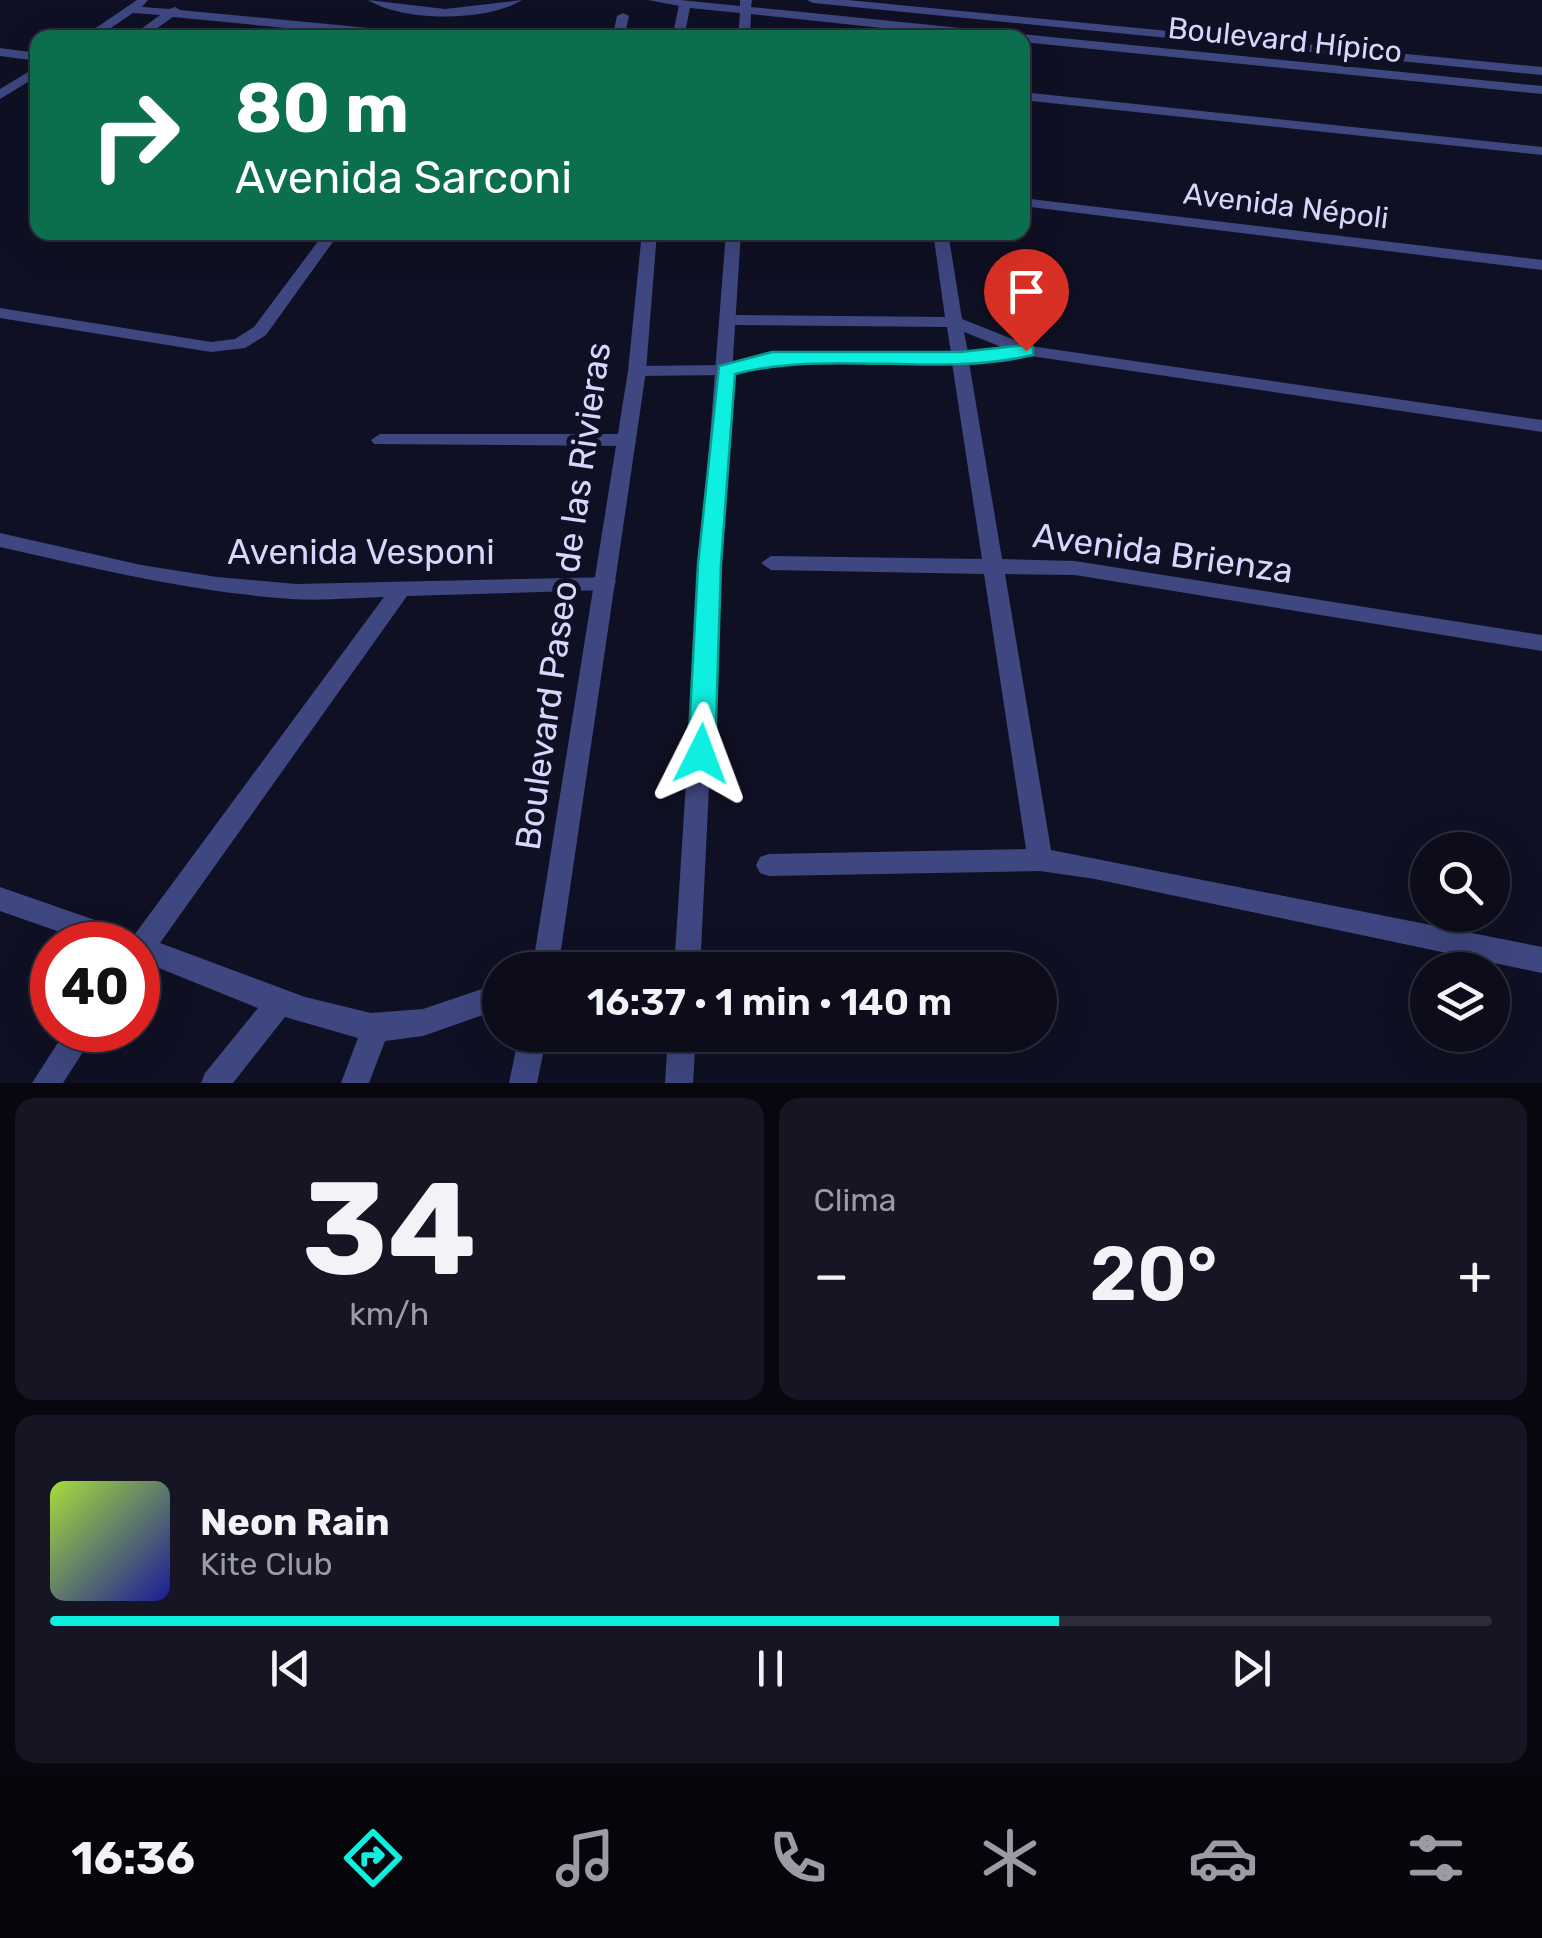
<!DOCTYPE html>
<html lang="es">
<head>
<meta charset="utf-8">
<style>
  body { margin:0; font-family:Rubik,sans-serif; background:#151524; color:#f1f3f6; height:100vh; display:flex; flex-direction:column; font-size:38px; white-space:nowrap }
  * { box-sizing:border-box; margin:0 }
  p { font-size:32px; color:#9a9ba3 }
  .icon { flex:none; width:55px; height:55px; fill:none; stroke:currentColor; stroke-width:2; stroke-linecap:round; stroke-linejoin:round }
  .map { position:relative; height:1083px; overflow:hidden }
  .drawer { display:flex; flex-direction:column; gap:15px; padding:15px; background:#07070f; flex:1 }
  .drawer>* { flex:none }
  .top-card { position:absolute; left:30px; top:30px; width:1000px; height:210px; border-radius:20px; box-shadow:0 10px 40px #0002,0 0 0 2px #2c2c3a; background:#0b6e4f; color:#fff; overflow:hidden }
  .tools { position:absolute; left:1410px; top:832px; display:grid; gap:20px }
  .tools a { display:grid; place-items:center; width:100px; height:100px; border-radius:50%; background:#0c0c1b; box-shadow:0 10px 40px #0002,0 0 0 2px #2c2c3a; font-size:50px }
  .speed { position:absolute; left:30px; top:922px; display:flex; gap:20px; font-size:50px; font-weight:700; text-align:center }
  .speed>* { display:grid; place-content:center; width:130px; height:130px; border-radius:50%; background:#0c0c1b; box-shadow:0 10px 40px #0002,0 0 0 2px #2c2c3a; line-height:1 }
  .speed .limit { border:15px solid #d22; background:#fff; color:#111 }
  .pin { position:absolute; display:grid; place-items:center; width:85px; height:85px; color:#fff; margin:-102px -42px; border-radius:50% 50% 50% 0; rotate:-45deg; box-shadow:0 0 10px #0007 }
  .pin .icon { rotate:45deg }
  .me { position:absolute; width:110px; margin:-55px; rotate:3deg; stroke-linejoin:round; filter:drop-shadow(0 0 8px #0008) }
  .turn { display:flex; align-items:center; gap:35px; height:210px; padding:0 40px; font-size:45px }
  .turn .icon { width:130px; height:130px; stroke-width:2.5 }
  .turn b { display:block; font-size:70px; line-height:85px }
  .big { font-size:75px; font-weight:600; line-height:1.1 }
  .drawer .widget { flex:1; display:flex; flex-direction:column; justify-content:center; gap:15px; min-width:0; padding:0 35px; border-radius:20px; background:#151524 }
  .drawer .dial { align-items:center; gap:0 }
  .dial b { font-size:130px; line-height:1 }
  .song { display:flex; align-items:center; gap:30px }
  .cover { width:120px; height:120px; border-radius:15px; background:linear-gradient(135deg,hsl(80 70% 55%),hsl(240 70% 35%)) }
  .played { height:10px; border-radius:5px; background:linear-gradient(90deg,#0eefdf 70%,#2c2c3a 70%) }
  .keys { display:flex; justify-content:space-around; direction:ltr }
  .heat { display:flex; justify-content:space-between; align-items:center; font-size:55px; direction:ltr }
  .drawer .tiles { flex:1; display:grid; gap:15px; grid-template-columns:1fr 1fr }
  .widget:last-child { grid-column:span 2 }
  .trip { position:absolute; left:482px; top:952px; width:575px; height:100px; border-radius:50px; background:#0c0c1b; box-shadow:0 10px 40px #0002,0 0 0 2px #2c2c3a; font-weight:600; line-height:100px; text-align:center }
  .tabs { display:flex; height:160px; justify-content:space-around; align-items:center; background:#05050b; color:#9a9ba3 }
  .tabs .icon { width:70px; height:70px }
  .tabs .current { color:#0eefdf }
  .tabs b { font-size:45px; color:#f1f3f6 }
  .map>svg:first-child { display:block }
</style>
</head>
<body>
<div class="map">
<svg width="1542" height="1083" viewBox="0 0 1542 1083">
  <rect width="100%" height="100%" fill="#101024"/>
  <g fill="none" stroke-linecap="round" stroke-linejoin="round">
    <path fill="#3e4780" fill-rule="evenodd" d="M368,0l77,9 77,-9c-35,22 -119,22 -154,0z
      M623,13l6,3 -5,22h-12l5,-22z"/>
    <path fill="#3e4780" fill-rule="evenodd" d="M137,0h11l-6,7 27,2 6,-2 5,3 241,23 35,-3 36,8h-103l-216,-21 -30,21h-14l31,-23 -27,-2 -37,25h-15z
      M648,0h32l11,4 -6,3z
      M0,48l38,5v8l-38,-5z
      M38,66v10l-38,23v-10z
      M1022,92l520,55v8l-520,-55z
      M1022,198l520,62v10l-520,-64z
      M325,232h15l-74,103 -21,13 -34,4 -211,-34v-10l211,34 24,-3 19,-12z
      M933,232h15l14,87 68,27 512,74v12l-518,-77 -55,7 33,197 73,2 467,74v16l-467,-76 -70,-1 46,276 491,97v26l-447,-94 -55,-8 -271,5 -9,-3 -4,-8 4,-8 9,-3 257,-5 -42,-275 -213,-4 -10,-7 10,-7 211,3 -30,-196h-180l-47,12 -88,1 -9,-5 9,-5 88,-1 47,-12h179l-4,-26 -217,-2 -8,-5 8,-5 215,2zM964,332l40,16 -36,4z
      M380,434h247l9,6 -9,6 -253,-2 -3,-4z
      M0,533l141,32 76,12 79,7 317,-7 3,5 -3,5 -7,3 -199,6 -247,347 145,54 66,16 52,-4 77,-26v26l-77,27 -38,5 -16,42h-28l17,-45 -73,-21 -52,66h-32l4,-10 53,-65 -114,-46 -6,2v-19h-41l-97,-34v-24l135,47 249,-337c-31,1 -62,4 -93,2 -99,-7 -194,-30 -291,-52z
      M66,1030h31l-34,53h-31z"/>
    <path fill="#3e4780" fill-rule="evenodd" d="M680,0l60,6v-6h12l-1,7 791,79v8l-520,-52v-4h-45l-226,-24 -1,24h-12l2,-25 -50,-5 -6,30h-12z
      M807,0h41l694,67v8l-729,-72z
      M642,232h15l-11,139 -88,599h-26l96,-599z
      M726,232h15l-21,332 -20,406h-26l26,-406z
      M519,1035h28l-10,48h-28z
      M668,1035h28l-3,48h-28z"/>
  </g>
  <path fill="#0eefdf" stroke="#099b91" stroke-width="2.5" d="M1026,345l7,2v8c-98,23 -201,-6 -298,19l-14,190 -6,190 -4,7 -10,4 -9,-4 -4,-7 10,-190 21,-198 53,-14h188z"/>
  <g text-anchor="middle" stroke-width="10" stroke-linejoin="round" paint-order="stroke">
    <g font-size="30" fill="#d5d7fd" stroke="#101024">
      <text transform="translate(1285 40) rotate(6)" y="10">Boulevard Hípico</text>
      <text transform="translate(1286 206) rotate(7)" y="10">Avenida Népoli</text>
    </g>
    <g font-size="35" fill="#d5d7fd" stroke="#101024">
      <text x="361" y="564">Avenida Vesponi</text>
      <text transform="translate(1163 553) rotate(8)" y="12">Avenida Brienza</text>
      <text transform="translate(563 596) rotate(-82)" y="12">Boulevard Paseo de las Rivieras</text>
    </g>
  </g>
</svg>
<div class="tools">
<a><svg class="icon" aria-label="search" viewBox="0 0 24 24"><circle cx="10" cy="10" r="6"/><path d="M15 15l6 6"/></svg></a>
<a><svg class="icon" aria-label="layers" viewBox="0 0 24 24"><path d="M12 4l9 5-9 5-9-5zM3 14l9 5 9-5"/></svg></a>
</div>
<div class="speed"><div class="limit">40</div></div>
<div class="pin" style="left:1026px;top:351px;background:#d93025"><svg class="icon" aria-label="arrive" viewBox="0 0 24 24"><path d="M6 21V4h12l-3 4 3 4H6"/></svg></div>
<svg class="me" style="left:701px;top:754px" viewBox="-20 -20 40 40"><path d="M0-17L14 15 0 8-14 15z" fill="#0eefdf" stroke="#fff" stroke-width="4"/></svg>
<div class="trip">16:37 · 1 min · 140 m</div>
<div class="top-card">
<div class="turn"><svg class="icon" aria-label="right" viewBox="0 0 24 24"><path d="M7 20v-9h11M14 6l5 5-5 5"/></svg><div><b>80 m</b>Avenida Sarconi</div></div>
</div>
</div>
<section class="drawer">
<div class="tiles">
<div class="widget dial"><b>34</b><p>km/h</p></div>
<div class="widget"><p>Clima</p>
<div class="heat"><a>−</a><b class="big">20°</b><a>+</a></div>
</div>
<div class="widget">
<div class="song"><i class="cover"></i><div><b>Neon Rain</b><p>Kite Club</p></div></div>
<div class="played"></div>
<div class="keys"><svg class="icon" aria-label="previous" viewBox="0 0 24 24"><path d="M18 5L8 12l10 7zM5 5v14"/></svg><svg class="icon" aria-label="pause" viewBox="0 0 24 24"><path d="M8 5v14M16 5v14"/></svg><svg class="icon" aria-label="next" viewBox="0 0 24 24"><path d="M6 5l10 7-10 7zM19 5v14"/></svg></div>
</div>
</div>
</section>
<nav class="tabs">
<b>16:36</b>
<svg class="icon current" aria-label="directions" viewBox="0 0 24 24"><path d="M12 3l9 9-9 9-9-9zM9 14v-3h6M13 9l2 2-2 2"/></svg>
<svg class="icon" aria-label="music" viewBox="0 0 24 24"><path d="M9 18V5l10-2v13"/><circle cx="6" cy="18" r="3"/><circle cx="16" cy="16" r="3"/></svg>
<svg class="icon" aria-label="phone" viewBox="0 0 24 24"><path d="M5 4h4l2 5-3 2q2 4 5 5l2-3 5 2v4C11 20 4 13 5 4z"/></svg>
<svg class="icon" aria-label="climate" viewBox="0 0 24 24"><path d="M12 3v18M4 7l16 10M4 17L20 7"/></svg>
<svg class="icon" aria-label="car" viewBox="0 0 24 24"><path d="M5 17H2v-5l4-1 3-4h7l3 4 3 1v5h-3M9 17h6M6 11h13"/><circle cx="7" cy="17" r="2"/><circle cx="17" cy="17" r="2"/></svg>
<svg class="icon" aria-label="filters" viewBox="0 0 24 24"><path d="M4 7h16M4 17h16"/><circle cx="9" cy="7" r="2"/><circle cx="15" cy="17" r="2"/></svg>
</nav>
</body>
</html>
